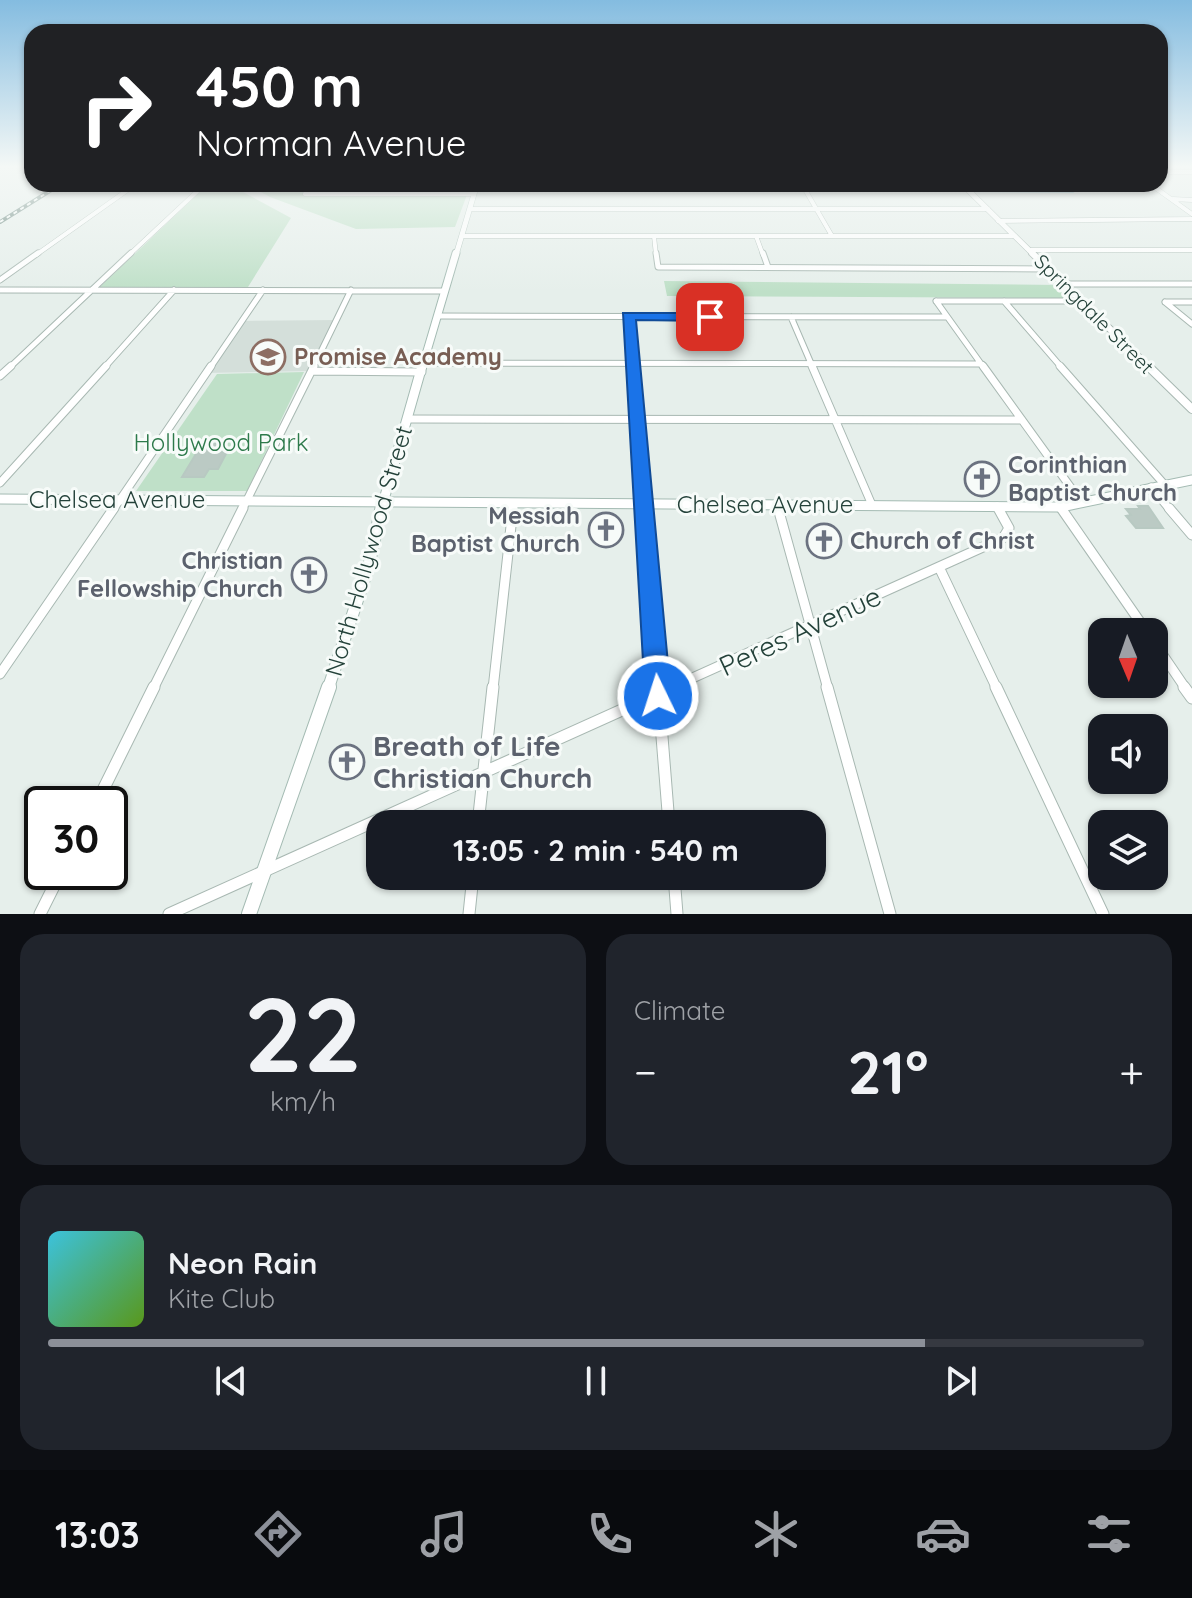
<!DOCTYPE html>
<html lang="en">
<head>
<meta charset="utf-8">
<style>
  body { margin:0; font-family:Quicksand,sans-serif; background:#20242c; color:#f1f3f6; height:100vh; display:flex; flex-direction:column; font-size:30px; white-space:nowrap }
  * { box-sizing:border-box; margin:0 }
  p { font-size:26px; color:#9ea1a6 }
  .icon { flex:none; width:44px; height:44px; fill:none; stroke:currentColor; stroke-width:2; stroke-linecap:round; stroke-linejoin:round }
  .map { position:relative; height:914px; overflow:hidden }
  .details { display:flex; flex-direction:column; gap:20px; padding:20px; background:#0d0f14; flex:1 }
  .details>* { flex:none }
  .hud { position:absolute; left:24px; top:24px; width:1144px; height:168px; border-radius:24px; box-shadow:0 2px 6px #0004; background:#202124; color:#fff; overflow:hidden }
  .needle { width:52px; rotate:178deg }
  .buttons { position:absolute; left:1088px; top:618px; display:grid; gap:16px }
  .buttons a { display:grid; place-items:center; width:80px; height:80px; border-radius:16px; background:#171b24; box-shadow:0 2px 6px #0004; font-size:40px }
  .speed { position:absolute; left:24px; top:786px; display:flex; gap:16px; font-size:40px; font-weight:700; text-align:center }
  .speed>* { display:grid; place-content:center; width:104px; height:104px; border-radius:50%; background:#171b24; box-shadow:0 2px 6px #0004; line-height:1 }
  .speed .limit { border:4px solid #111; border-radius:12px; background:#fff; color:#111 }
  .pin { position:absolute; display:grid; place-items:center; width:68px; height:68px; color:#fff; margin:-34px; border-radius:16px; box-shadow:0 4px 12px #0006 }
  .me { position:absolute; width:88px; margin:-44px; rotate:356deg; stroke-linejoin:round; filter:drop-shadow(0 0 6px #0008) }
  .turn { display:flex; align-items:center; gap:28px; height:168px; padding:0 40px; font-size:36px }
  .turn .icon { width:104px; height:104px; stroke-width:2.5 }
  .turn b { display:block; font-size:56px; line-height:68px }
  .big { font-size:60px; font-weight:700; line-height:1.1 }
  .details .card { flex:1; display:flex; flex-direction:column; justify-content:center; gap:12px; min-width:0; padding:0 28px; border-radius:24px; background:#20242c }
  .details .dial { align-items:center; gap:0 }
  .dial b { font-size:104px; line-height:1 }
  .song { display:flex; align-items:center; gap:24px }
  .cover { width:96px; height:96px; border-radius:12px; background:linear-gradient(135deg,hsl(190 70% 55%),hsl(90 70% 35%)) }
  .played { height:8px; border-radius:4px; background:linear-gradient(90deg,#8c9099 80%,#363941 80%) }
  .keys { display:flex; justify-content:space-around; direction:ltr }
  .heat { display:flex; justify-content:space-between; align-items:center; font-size:44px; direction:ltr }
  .details .tiles { flex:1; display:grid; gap:20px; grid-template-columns:1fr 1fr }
  .card:last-child { grid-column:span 2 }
  .trip { position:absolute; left:366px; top:810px; width:460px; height:80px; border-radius:24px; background:#171b24; box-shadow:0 2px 6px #0004; font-weight:700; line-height:80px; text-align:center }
  .tab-bar { display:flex; height:128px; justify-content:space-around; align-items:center; background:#090b0e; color:#9ea1a6 }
  .tab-bar .icon { width:56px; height:56px }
  .tab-bar .on { color:#8c9099 }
  .tab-bar b { font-size:36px; color:#f1f3f6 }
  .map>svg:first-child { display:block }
</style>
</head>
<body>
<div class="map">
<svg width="1192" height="914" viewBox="0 0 1192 914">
  <rect width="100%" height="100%" fill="#e6efeb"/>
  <path fill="#d4dfda" d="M337,320l-24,51 -109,2 37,-52z"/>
  <path fill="#bfe0c8" d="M208,184h20l63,34 -43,69 -149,1z
    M246,184h225l-16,43 -99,2 -86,-32z
    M664,281l396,4 13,13 -406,-2z
    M304,372l-57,119h-111l81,-117z"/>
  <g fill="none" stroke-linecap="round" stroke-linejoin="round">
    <path stroke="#8ec9d4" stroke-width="2" d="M910,184l55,7
      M971,191l102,1 14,-8"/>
  </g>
  <path fill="#bbcac4" stroke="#b8c9c2" stroke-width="2" d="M222,443l-5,9h10l-9,17h-9l-5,8h-22l20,-33z
    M1138,506h10l15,22h-27l-10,-12 5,-1 -5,-6h14z"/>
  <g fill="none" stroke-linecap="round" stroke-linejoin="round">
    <g stroke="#a8b8b2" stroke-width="5">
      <path id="minor-far4" d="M1160,172h32
        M310,184l-5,10h169
        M1150,184l42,30
        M803,186l29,50
        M476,187h404
        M1173,199l19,1
        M470,209h518
        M998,221l194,-2
        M462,236h553
        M654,236l2,19
        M756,236l7,19
        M1029,250h163
        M36,255l100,-71
        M129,255l76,-71"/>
    </g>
    <g stroke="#a8b8b2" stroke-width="7">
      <path id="minor-far3" d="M656,253l2,14 390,2
        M763,253l5,14
        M0,280l38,-27
        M1064,284h128
        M0,290l445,1
        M936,301l48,67
        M936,301h144
        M1004,301l58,67
        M1165,302l27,22
        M1165,302h27
        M438,316l509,1
        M628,316l4,52
        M791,317l22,51
        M424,363l558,1
        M9,368l122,-115
        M104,368l70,-78
        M210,368l53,-78
        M313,368l38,-78"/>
    </g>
    <g stroke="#a8b8b2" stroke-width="9">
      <path id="minor-far2" d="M632,366l12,144
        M812,366l60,139
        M983,366l99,137
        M1060,366l104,118
        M313,371l109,1
        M0,376l11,-10
        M408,419l614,1
        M0,483l106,-117
        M1151,487l19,23
        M777,505l1,5
        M997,506l2,4
        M1061,507l2,3
        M113,510l98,-144
        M242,510l72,-144
        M513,510l1,-7"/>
    </g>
    <g stroke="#a8b8b2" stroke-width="11">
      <path id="minor-far1" d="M643,508l15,181
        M778,508l50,181
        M1061,508l86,124
        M1169,508l23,27
        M939,567l58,122
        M1154,642l32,47
        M0,674l114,-166
        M153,689l90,-181
        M493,689l20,-181
        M668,689l335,-151 6,-10 -11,-20"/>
    </g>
    <g stroke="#a8b8b2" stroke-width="13">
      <path id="minor" d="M658,687l11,137
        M827,687l63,227
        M996,687l107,227
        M1184,687l8,11
        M96,804l58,-117
        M478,824l15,-137
        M674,876l3,38
        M40,914l21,-42
        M169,914l504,-227
        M469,914l4,-38"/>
    </g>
    <g stroke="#a8b8b2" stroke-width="6">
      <path id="tertiary-far2" d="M962,184l72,71"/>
    </g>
    <g stroke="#a8b8b2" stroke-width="8">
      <path id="tertiary-far1" d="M1032,253l118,115"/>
    </g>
    <g stroke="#a8b8b2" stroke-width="10">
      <path id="tertiary" d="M1148,366l44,43"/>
    </g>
    <g stroke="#a4bbb3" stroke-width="6">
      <path id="secondary-far4" d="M456,255l21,-71"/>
    </g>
    <g stroke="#a4bbb3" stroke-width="9">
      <path id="secondary-far3" d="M422,368l34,-115"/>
    </g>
    <g stroke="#a4bbb3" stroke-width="11">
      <path id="secondary-far2" d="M0,499l1061,8 131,-27
        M381,510l41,-144"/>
    </g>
    <g stroke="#a4bbb3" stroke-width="13">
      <path id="secondary-far1" d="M328,689l41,-124 12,-57"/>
    </g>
    <g stroke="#a4bbb3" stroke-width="16">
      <path id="secondary" d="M249,914l80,-227"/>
    </g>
    <use href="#minor-far4" stroke="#fff" stroke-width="4"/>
    <use href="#minor-far3" stroke="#fff" stroke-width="5"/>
    <use href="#minor-far2" stroke="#fff" stroke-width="7"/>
    <use href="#minor-far1" stroke="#fff" stroke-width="9"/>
    <use href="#minor" stroke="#fff" stroke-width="11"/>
    <use href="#tertiary-far2" stroke="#fff" stroke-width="5"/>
    <use href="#tertiary-far1" stroke="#fff" stroke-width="6"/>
    <use href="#tertiary" stroke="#fff" stroke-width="8"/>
    <use href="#secondary-far4" stroke="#fff" stroke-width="5"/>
    <use href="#secondary-far3" stroke="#fff" stroke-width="7"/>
    <use href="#secondary-far2" stroke="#fff" stroke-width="9"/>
    <use href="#secondary-far1" stroke="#fff" stroke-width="11"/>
    <use href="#secondary" stroke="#fff" stroke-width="14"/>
    <g stroke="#5f7d75" stroke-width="4">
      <path id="rail" d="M0,222l61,-38"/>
    </g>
    <use href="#rail" stroke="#f7fbf9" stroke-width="2" stroke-dasharray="4" stroke-linecap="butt"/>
  </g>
  <linearGradient id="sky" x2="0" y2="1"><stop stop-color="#84bce0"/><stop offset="0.57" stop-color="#f4f8f6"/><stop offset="1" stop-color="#f4f8f6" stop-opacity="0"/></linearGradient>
  <rect width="1192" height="292" fill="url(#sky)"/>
  <path fill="#1a73e8" stroke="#114b97" stroke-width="2" d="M623,313h87l7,4 -7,4 -74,-1 35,376 -4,8 -9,4 -9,-4 -4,-8z"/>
  <defs>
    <g id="school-ring" transform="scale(1.8)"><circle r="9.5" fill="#f7fbf9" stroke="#8d6e63" stroke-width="1.5"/><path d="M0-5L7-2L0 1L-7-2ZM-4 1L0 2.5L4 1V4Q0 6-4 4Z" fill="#8d6e63"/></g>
    <g id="church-ring" transform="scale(1.8)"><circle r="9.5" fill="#f7fbf9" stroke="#6b7280" stroke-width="1.5"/><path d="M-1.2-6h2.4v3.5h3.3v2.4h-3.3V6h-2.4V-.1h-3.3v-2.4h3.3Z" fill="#6b7280"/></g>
  </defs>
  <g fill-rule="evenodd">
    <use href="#school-ring" x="268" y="357"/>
    <use href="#church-ring" x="982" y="479"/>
    <use href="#church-ring" x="606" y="530"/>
    <use href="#church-ring" x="824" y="541"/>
    <use href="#church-ring" x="309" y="575"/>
    <use href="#church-ring" x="347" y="762"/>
  </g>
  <g text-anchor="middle" stroke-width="6" stroke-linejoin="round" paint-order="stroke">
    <g font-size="20" fill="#24423a" stroke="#f7fbf9">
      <text transform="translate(1094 314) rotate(45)" y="7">Springdale Street</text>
    </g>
    <g font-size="24" font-weight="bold" fill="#785e54" stroke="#f7fbf9" text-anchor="start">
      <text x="294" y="365">Promise Academy</text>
    </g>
    <g font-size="24" fill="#2d7a4b" stroke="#f7fbf9">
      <text x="221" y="451">Hollywood Park</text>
    </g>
    <g font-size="24" font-weight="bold" fill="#5b616d" stroke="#f7fbf9" text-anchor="start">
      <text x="1008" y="473">Corinthian<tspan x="1008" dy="28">Baptist Church</tspan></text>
      <text x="580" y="524" text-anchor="end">Messiah<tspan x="580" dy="28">Baptist Church</tspan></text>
      <text x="850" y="549">Church of Christ</text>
      <text x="283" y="569" text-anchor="end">Christian<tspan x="283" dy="28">Fellowship Church</tspan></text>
    </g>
    <g font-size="24" fill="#24423a" stroke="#f7fbf9">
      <text x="117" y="508">Chelsea Avenue</text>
      <text x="765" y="513">Chelsea Avenue</text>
      <text transform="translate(369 551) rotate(-74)" y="8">North Hollywood Street</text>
    </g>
    <g font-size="28" fill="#24423a" stroke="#f7fbf9">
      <text transform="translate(800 631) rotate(-25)" y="10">Peres Avenue</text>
    </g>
    <g font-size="28" font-weight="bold" fill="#5b616d" stroke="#f7fbf9" text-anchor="start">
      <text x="373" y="756">Breath of Life<tspan x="373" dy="32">Christian Church</tspan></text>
    </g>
  </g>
</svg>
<div class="buttons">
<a><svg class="needle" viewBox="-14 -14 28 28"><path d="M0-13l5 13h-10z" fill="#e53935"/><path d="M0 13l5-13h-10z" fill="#9ea1a6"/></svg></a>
<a><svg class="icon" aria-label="sound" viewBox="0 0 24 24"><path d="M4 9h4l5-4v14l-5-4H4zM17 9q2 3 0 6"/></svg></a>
<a><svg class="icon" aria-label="layers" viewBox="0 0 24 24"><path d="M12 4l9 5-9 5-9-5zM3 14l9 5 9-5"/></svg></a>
</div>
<div class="speed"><div class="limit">30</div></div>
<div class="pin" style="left:710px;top:317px;background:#d93025"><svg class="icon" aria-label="arrive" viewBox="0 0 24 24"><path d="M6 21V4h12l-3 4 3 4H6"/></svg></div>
<svg class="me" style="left:658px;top:696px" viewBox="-20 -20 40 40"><circle r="17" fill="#1a73e8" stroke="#fff" stroke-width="3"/><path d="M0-11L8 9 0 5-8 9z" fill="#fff"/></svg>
<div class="trip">13:05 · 2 min · 540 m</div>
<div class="hud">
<div class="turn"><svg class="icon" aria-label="right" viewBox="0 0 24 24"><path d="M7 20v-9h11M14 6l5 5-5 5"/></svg><div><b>450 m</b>Norman Avenue</div></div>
</div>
</div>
<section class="details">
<div class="tiles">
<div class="card dial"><b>22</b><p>km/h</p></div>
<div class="card"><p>Climate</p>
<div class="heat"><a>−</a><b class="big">21°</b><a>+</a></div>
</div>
<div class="card">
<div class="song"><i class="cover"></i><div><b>Neon Rain</b><p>Kite Club</p></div></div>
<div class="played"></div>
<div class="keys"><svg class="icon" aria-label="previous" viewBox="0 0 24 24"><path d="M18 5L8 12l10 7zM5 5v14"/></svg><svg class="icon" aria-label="pause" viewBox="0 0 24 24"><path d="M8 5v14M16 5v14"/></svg><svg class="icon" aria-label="next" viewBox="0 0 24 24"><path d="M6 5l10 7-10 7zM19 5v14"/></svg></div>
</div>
</div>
</section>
<nav class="tab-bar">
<b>13:03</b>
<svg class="icon on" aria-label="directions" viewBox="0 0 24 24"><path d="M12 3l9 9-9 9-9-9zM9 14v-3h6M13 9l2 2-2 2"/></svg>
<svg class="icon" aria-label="music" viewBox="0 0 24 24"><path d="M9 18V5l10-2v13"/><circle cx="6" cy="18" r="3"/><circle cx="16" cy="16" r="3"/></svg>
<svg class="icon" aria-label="phone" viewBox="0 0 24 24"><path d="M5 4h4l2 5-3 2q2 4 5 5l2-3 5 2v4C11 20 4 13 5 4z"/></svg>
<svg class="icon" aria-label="climate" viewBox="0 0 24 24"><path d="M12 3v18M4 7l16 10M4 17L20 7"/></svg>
<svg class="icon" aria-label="car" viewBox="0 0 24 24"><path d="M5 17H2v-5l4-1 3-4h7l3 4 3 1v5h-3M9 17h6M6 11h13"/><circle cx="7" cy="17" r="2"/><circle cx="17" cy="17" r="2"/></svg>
<svg class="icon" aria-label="filters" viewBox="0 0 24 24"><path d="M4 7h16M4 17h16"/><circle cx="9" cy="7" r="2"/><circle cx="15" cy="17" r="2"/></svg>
</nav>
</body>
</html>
